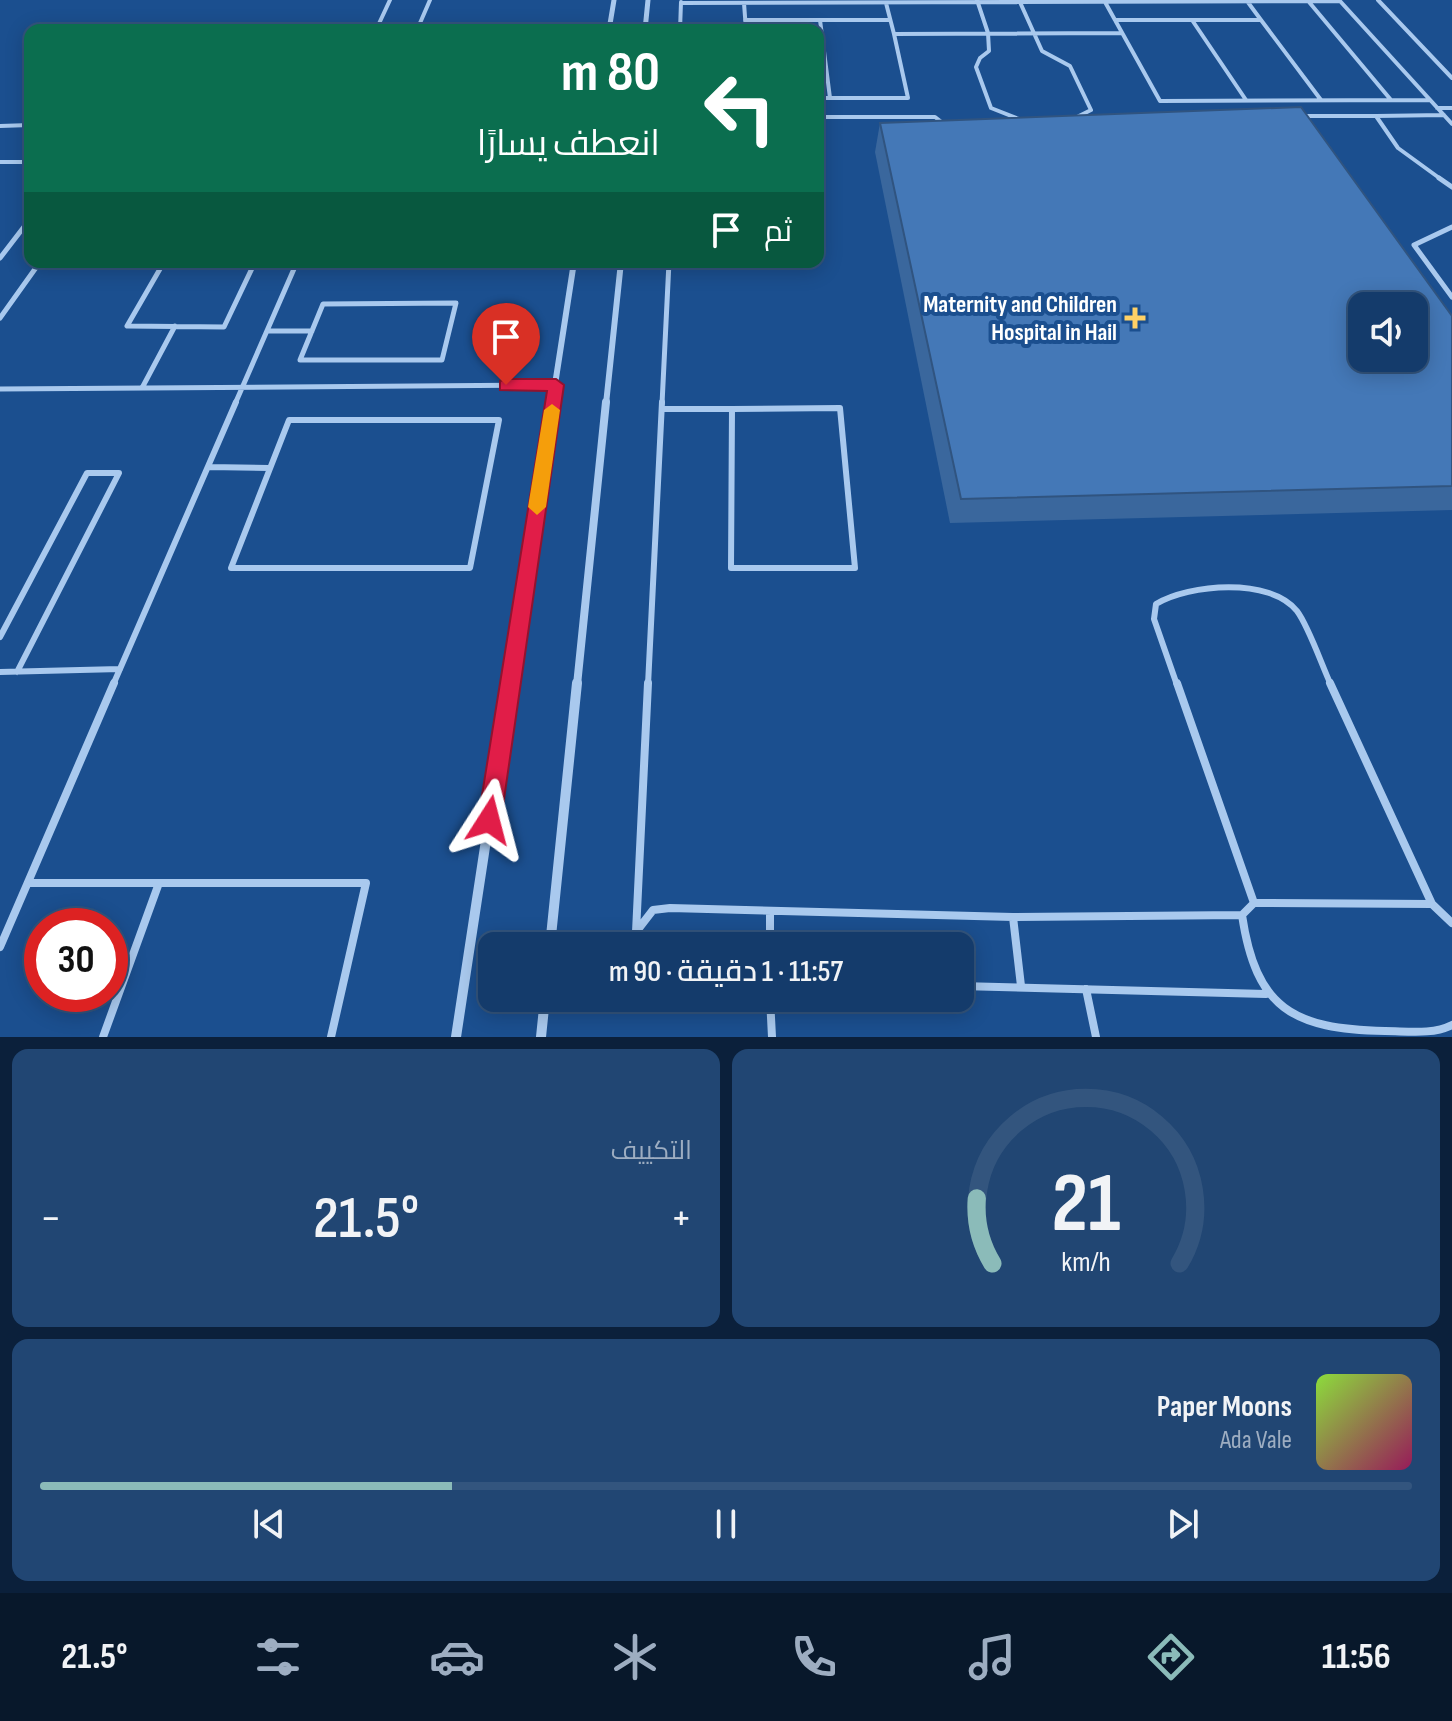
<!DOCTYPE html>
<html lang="ar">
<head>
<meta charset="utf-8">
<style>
  body { margin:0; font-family:"Sofia Sans Condensed",Cairo,sans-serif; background:#214673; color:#f1f3f6; direction:rtl; height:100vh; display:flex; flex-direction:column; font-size:30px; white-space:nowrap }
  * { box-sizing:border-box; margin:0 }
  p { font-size:26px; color:#9dadc1 }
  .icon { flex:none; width:44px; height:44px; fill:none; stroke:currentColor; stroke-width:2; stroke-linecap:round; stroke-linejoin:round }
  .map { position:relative; height:1037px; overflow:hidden; direction:ltr }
  .details { display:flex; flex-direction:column; gap:12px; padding:12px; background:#0b203b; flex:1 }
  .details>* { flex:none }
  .hud { position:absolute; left:24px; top:24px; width:800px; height:244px; border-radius:16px; box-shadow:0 4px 20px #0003,0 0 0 2px #33557e; direction:rtl; background:#0b6e4f; color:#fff; overflow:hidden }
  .fabs { position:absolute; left:1348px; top:292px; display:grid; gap:16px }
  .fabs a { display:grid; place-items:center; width:80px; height:80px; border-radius:16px; background:#143b6b; box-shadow:0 4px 20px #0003,0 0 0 2px #33557e; font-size:40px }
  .speed { position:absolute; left:24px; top:908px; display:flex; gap:16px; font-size:40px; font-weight:700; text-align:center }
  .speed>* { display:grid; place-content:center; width:104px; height:104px; border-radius:50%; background:#143b6b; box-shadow:0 4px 20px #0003,0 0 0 2px #33557e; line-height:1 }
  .speed .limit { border:12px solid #d22; background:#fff; color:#111 }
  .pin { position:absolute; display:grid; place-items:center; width:68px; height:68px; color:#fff; margin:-82px -34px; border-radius:50% 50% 50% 0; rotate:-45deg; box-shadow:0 0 8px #0007 }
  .pin .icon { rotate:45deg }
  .me { position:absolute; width:88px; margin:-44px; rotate:9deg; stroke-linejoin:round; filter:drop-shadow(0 0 6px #0008) }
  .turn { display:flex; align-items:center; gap:28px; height:168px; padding:0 32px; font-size:36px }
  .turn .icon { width:104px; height:104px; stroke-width:2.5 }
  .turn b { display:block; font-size:56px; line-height:68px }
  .then { display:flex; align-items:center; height:76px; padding:0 32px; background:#0003; gap:16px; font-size:30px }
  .big { font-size:60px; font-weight:600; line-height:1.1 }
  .details .tile { flex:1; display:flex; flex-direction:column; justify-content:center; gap:12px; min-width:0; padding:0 28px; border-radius:16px; background:#214673 }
  .details .dial { align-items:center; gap:0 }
  .dial svg { height:208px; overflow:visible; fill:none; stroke:#33557e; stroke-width:7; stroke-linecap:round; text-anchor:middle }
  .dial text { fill:#f1f3f6; stroke:none }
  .song { display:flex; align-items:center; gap:24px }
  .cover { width:96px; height:96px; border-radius:12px; background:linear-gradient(135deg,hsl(90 70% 55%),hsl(330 70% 35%)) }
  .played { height:8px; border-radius:4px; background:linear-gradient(90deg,#8bbbb9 30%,#33557e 30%) }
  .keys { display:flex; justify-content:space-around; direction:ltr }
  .heat { display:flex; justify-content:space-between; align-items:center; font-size:44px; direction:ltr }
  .details .tiles { flex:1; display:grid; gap:12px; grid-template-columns:1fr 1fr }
  .tile:last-child { grid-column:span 2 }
  .trip { position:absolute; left:478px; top:932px; width:496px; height:80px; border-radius:16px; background:#143b6b; box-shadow:0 4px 20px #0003,0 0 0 2px #33557e; font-weight:600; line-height:80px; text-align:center; direction:rtl }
  .dock { display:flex; height:128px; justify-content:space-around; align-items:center; background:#08182b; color:#9dadc1 }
  .dock .icon { width:56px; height:56px }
  .dock .current { color:#8bbbb9 }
  .dock b { font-size:36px; color:#f1f3f6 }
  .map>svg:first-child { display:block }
</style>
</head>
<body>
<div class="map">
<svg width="1452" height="1037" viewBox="0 0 1452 1037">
  <rect width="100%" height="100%" fill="#1b4f8f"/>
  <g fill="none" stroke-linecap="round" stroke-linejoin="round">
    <path stroke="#a9c9ee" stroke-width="4" d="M977,0l11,33 1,18 -9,7 -4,9 15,41 28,11
      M1019,0l23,51 28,15 21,44 -14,7
      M1339,0l113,124
      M1378,0l74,78
      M1105,2l55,99 270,-1
      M1309,2l82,98
      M681,3l659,-2
      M744,3l2,27
      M886,3l8,31 228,-1
      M745,20h145
      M820,20l10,78
      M1115,20h77
      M1261,20l60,80
      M376,30l14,-30
      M417,30l13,-30
      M680,30l1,-28
      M818,98h90l-14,-64
      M1246,100l-54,-80h69l-14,-19
      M1437,108h15
      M1302,116h74l22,32 44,32
      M1376,116l68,-1
      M818,117h117l9,7
      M0,126l30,-1
      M0,162h30"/>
    <path stroke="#a9c9ee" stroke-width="5" d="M1439,178l13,9
      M1452,227l-38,18 38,52
      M0,258l30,-39
      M164,262l-37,64 97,1 31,-65
      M456,303l-14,57h-142l23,-56z
      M0,318l40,-56
      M267,331h45
      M142,388l33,-62
      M0,389l556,-4
      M235,404l62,-142
      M662,404l7,-142"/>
    <path stroke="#a9c9ee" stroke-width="6" d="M840,408l15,160h-124l1,-159z
      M662,409h70
      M289,420h210l-29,148h-239z
      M208,467l61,1
      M0,637l87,-164h32l-102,199
      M0,672l120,-3
      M113,685l123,-283
      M648,685l14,-283
      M1177,685l-23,-66 2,-15c33,-20 114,-27 141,7 12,16 25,55 34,74"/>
    <path stroke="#a9c9ee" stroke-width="8" d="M1177,683l77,220
      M1330,683l102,221
      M28,883h338l-35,154
      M770,912v34
      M1013,917l8,69
      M1452,923l-20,-19 -178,-1 -12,12c14,94 51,114 143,116 22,0 47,4 67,-6
      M636,932l12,-249
      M632,946l4,-14 17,-22 17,-2 343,9 229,-2
      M0,947l114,-264
      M960,986l306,8
      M1086,989l10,48
      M770,998l2,39
      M103,1037l56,-154"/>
    <path stroke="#a9c9ee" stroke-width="5" d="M609,30l5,-30
      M645,30l3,-30"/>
    <path stroke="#a9c9ee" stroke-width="6" d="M552,404l22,-142
      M606,404l15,-142"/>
    <path stroke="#a9c9ee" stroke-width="8" d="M510,685l43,-283
      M577,685l29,-283"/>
    <path stroke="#a9c9ee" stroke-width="10" d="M550,946l27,-263
      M456,1037l54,-354
      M541,1037l4,-39"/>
  </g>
  <path fill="#3a679d" d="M880,123l572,193v194l-502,13 -75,-371z"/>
  <path fill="#4478b7" stroke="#305480" stroke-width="2" fill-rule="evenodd" d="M1301,107l151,209v170l-491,13 -81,-376zM1362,306h52v52h-52z"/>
  <path fill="#e11d48" stroke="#92132f" stroke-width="2" d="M506,379h50l8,6 -63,435 -4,8 -8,3 -8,-3 -3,-8 69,-429 -47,-1v-9z"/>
  <path fill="#f59e0b" d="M552,404l8,6 -14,97 -9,8 -9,-8 16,-97z"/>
  <path fill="#ffd166" stroke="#1b4f8f" stroke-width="3" d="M1131 306h8v8h8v8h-8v8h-8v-8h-8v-8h8z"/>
  <g text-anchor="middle" stroke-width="8" stroke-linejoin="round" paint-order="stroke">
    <g font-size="24" font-weight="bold" fill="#fff" stroke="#1b4f8f" text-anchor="end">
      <text x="1117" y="312">Maternity and Children<tspan x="1117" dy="28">Hospital in Hail</tspan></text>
    </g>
  </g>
</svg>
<div class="fabs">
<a><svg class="icon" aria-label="sound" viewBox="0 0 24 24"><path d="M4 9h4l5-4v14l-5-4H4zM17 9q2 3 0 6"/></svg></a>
</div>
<div class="speed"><div class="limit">30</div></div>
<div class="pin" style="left:506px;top:385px;background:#d93025"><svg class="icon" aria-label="arrive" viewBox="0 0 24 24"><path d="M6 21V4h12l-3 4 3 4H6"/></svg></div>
<svg class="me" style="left:489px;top:820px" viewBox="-20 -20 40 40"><path d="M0-17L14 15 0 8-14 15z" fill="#e11d48" stroke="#fff" stroke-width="4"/></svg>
<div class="trip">11:57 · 1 دقيقة · 90 m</div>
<div class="hud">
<div class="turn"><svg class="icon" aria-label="left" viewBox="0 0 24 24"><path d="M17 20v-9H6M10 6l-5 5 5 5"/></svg><div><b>80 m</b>انعطف يسارًا</div></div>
<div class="then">ثم<svg class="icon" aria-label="arrive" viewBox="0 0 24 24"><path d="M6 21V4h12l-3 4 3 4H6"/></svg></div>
</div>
</div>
<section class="details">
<div class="tiles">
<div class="tile dial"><svg viewBox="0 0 100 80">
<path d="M14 69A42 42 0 1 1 86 69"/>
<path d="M14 69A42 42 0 0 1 8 44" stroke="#8bbbb9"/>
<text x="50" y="56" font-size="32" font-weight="700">21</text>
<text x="50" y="72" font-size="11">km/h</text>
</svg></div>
<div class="tile"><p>التكييف</p>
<div class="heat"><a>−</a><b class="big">21.5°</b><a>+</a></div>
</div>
<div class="tile">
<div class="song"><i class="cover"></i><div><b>Paper Moons</b><p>Ada Vale</p></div></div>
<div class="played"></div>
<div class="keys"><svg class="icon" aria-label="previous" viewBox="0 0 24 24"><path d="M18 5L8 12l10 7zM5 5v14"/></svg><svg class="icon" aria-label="pause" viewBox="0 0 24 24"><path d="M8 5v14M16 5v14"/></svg><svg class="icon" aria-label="next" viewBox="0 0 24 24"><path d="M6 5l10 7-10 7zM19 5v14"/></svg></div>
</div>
</div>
</section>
<nav class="dock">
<b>11:56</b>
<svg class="icon current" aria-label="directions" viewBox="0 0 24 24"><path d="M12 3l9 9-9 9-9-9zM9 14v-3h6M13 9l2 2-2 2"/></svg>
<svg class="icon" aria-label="music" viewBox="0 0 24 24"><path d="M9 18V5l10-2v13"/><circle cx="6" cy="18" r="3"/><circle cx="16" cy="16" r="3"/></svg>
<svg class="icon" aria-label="phone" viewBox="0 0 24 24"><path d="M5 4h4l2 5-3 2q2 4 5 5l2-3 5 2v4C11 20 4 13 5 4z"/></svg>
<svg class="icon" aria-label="climate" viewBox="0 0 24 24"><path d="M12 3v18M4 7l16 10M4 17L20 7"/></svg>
<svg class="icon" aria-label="car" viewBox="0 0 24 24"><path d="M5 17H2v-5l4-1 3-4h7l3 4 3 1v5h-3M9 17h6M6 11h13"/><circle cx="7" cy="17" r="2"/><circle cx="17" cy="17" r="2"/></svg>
<svg class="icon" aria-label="filters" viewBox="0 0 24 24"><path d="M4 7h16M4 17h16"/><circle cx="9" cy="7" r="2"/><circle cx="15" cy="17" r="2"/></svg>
<b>21.5°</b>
</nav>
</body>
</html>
